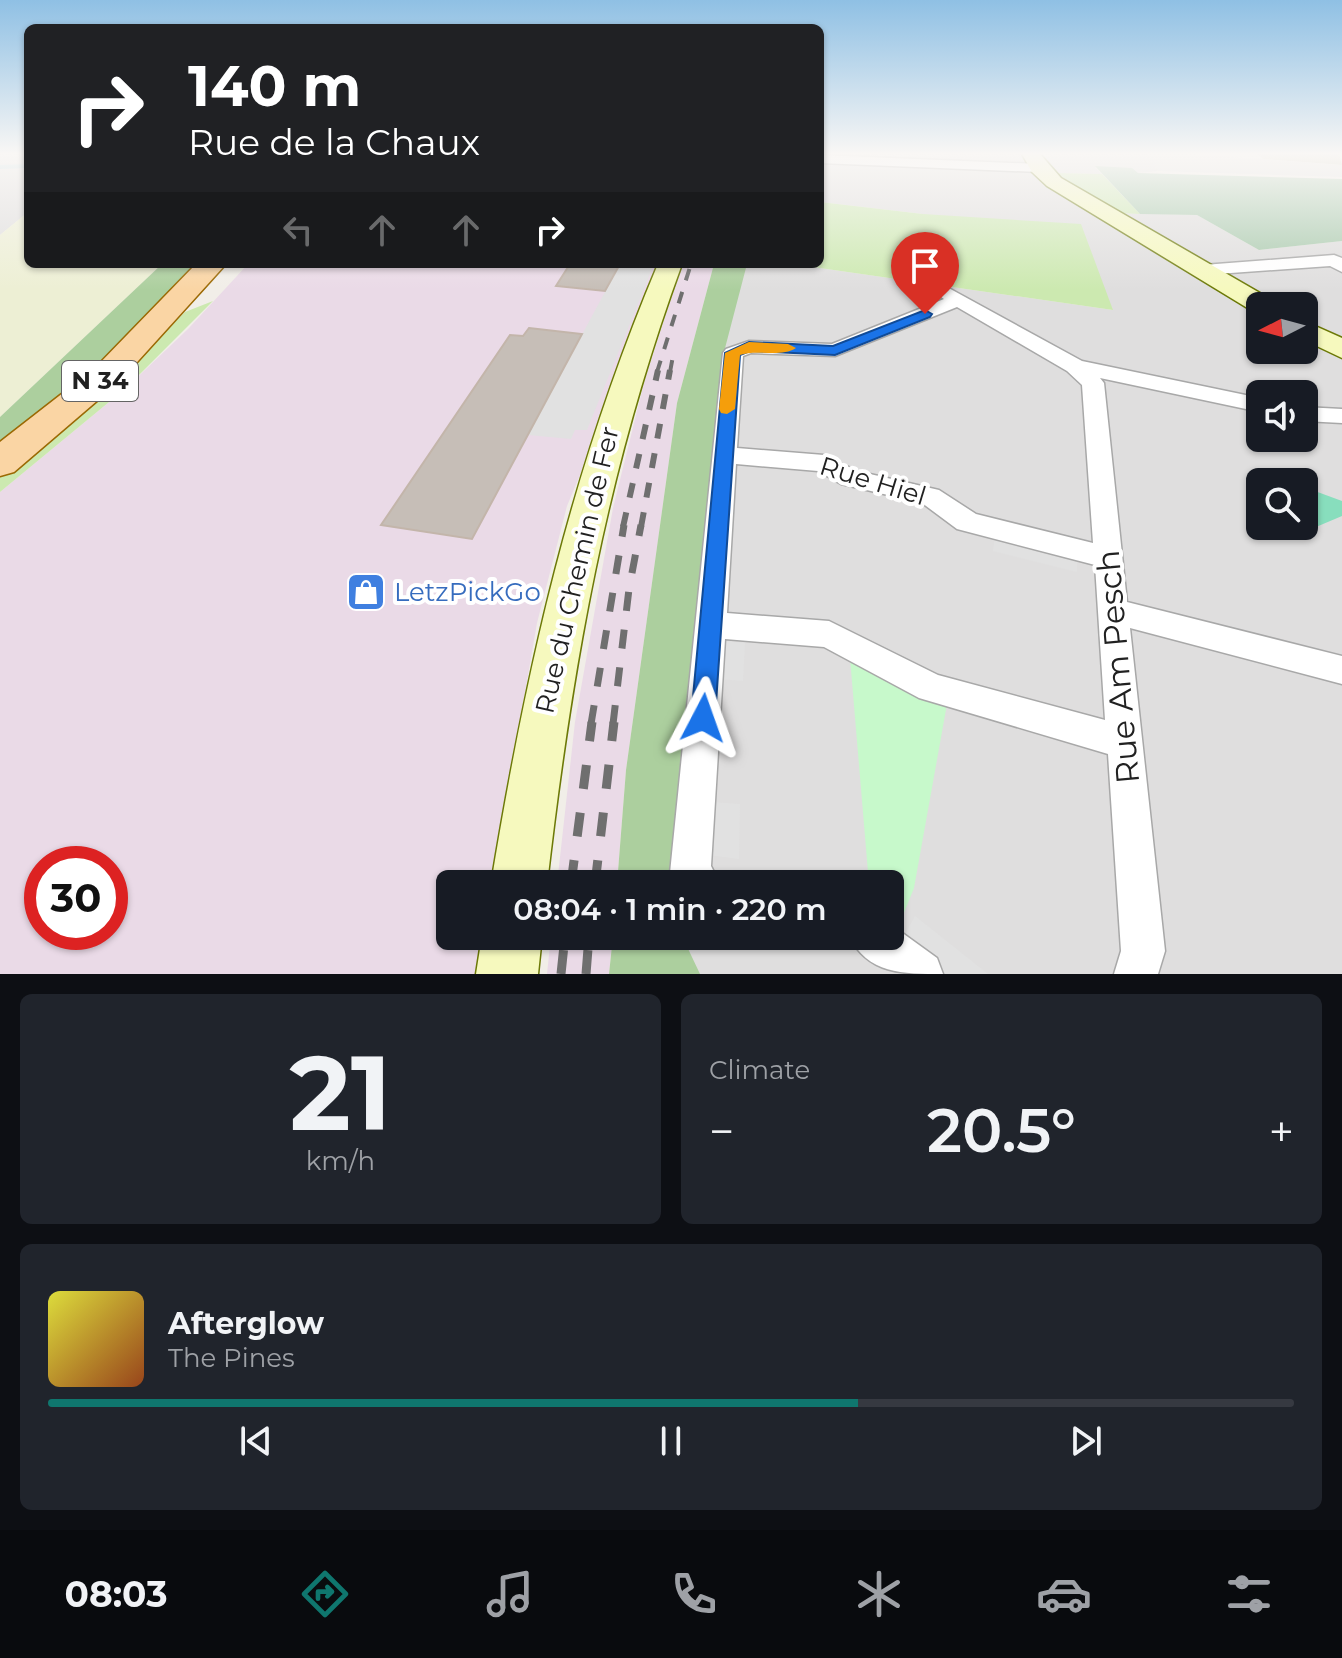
<!DOCTYPE html>
<html lang="en">
<head>
<meta charset="utf-8">
<style>
  body { margin:0; font-family:Montserrat,sans-serif; background:#20242c; color:#f1f3f6; height:100vh; display:flex; flex-direction:column; font-size:30px; white-space:nowrap }
  * { box-sizing:border-box; margin:0 }
  p { font-size:26px; color:#9ea1a6 }
  .icon { flex:none; width:44px; height:44px; fill:none; stroke:currentColor; stroke-width:2; stroke-linecap:round; stroke-linejoin:round }
  .map { position:relative; height:974px; overflow:hidden }
  .panel { display:flex; flex-direction:column; gap:20px; padding:20px; background:#0d0f14; flex:1 }
  .panel>* { flex:none }
  .banner { position:absolute; left:24px; top:24px; width:800px; height:244px; border-radius:12px; box-shadow:0 2px 6px #0004; background:#202124; color:#fff; overflow:hidden }
  .needle { width:52px; rotate:264deg }
  .fabs { position:absolute; left:1246px; top:292px; display:grid; gap:16px }
  .fabs a { display:grid; place-items:center; width:72px; height:72px; border-radius:12px; background:#171b24; box-shadow:0 2px 6px #0004; font-size:40px }
  .speed { position:absolute; left:24px; top:846px; display:flex; gap:16px; font-size:40px; font-weight:700; text-align:center }
  .speed>* { display:grid; place-content:center; width:104px; height:104px; border-radius:50%; background:#171b24; box-shadow:0 2px 6px #0004; line-height:1 }
  .speed .limit { border:12px solid #d22; background:#fff; color:#111 }
  .pin { position:absolute; display:grid; place-items:center; width:68px; height:68px; color:#fff; margin:-82px -34px; border-radius:50% 50% 50% 0; rotate:-45deg; box-shadow:0 0 8px #0007 }
  .pin .icon { rotate:45deg }
  .me { position:absolute; width:88px; margin:-44px; rotate:4deg; stroke-linejoin:round; filter:drop-shadow(0 0 6px #0008) }
  .turn { display:flex; align-items:center; gap:28px; height:168px; padding:0 32px; font-size:36px }
  .turn .icon { width:104px; height:104px; stroke-width:2.5 }
  .turn b { display:block; font-size:56px; line-height:68px }
  .lanes { display:flex; align-items:center; height:76px; padding:0 32px; background:#0003; justify-content:center; gap:40px; direction:ltr }
  .lanes .off { opacity:.35 }
  .big { font-size:60px; font-weight:600; line-height:1.1 }
  .panel .widget { flex:1; display:flex; flex-direction:column; justify-content:center; gap:12px; min-width:0; padding:0 28px; border-radius:12px; background:#20242c }
  .panel .dial { align-items:center; gap:0 }
  .dial b { font-size:104px; line-height:1 }
  .song { display:flex; align-items:center; gap:24px }
  .cover { width:96px; height:96px; border-radius:12px; background:linear-gradient(135deg,hsl(60 70% 55%),hsl(20 70% 35%)) }
  .played { height:8px; border-radius:4px; background:linear-gradient(90deg,#0f766e 65%,#363941 65%) }
  .keys { display:flex; justify-content:space-around; direction:ltr }
  .heat { display:flex; justify-content:space-between; align-items:center; font-size:44px; direction:ltr }
  .panel .tiles { flex:1; display:grid; gap:20px; grid-template-columns:1fr 1fr }
  .widget:last-child { grid-column:span 2 }
  .trip { position:absolute; left:436px; top:870px; width:468px; height:80px; border-radius:12px; background:#171b24; box-shadow:0 2px 6px #0004; font-weight:600; line-height:80px; text-align:center }
  .tabs { display:flex; height:128px; justify-content:space-around; align-items:center; background:#090b0e; color:#9ea1a6 }
  .tabs .icon { width:56px; height:56px }
  .tabs .selected { color:#0f766e }
  .tabs b { font-size:36px; color:#f1f3f6 }
  .map>svg:first-child { display:block }
</style>
</head>
<body>
<div class="map">
<svg width="1342" height="974" viewBox="0 0 1342 974">
  <rect width="100%" height="100%" fill="#f1eee8"/>
  <path fill="#dfdede" fill-rule="evenodd" d="M0,154h28v58l-28,23z
    M820,154h327l11,17 -20,2 -43,-6 7,7 -45,-1 61,40 79,2 62,35 83,-9v733h-721l2,-38h267v-52h-262l96,-620h68l321,46 -190,-96 -103,-12zM1260,306h44v44h-44zM1260,394h44v44h-44zM1260,482h44v44h-44z"/>
  <path fill="#eadae7" fill-rule="evenodd" d="M248,264h420l-101,242 -30,117 -45,261h-42v52h34l-6,38h-478v-482l126,-104 62,-59zM42,864h68v68h-68z
    M682,264h32l-37,139 -51,367 -9,114h-60l18,-162 38,-214 31,-125z
    M551,936h62l-4,38h-62z"/>
  <path fill="#c6c6b3" d="M1258,154h81l3,11 -79,-6z"/>
  <path fill="#edefd4" d="M28,212v52h134l-162,153v-182z"/>
  <path fill="#cce9b0" d="M1056,173l46,1 38,40 -21,-1z
    M820,202l103,12 158,10 32,86 -321,-46h28z
    M213,301l-87,87 -126,104v-17l87,-69 98,-94z"/>
  <path fill="#accf9e" d="M162,264h37l-84,89 -115,99v-35z
    M714,264h33l-23,88 -47,532h-60l9,-114 51,-367z
    M613,936h69l18,38h-91z"/>
  <path fill="#a9caae" d="M1095,166l37,2 6,5 204,6v62l-83,9 -62,-35 -57,-1z"/>
  <path fill="#c7f9cb" d="M850,658l97,46 -33,184 -19,47 -5,-5v-46h-21z"/>
  <path fill="#88debd" d="M1304,487l38,14v15l-26,11 -12,-12z"/>
  <path fill="#e1e1e1" d="M1147,154h44l151,11v12l-184,-6z
    M620,264h34l-67,166h-12l-4,9 -43,-4z
    M995,536l82,21v15l-84,-21z
    M721,641l24,2 -2,38 -24,-2z
    M712,802l28,2 -1,55 -30,-4z
    M915,916l73,58h-50l-38,-31z"/>
  <g fill="none" stroke-linecap="round" stroke-linejoin="round">
    <path stroke="#aad2dd" stroke-width="4" d="M0,167l28,-1"/>
  </g>
  <path fill="#c6beb7" stroke="#c3b5aa" stroke-width="2" d="M570,264h50l-15,27 -49,-5z
    M529,328l53,6 -110,205 -91,-14 129,-190 13,1z"/>
  <g fill="none" stroke-linecap="round" stroke-linejoin="round">
    <g stroke="#a8a8a8" stroke-width="3">
      <path id="street" d="M820,155l219,9 7,4 -7,4 -219,-9z
        M1334,255l8,3v14l-12,-6 -127,9 -9,-5 9,-5z
        M934,280l148,81 178,37v14l-160,-34 4,5 23,219 215,54v28l-212,-56 35,323 -7,23h-44l7,-23 -13,-197 -189,-56 -95,-51 -99,-8 -14,227 9,18h-46l-4,-11 53,-520 3,-4 23,-8 83,3 112,-45 -19,-13zM957,307l110,64 15,14 11,158 -117,-29 -37,-24 -82,-19 -33,-16 -87,-7 6,-92 8,-3 84,3zM736,464l82,7 23,13 81,19 35,26 138,36 10,155 -167,-45 -109,-54 -102,-8z
        M1304,407l38,2v14l-38,-2z
        M890,924l47,34 6,16c-41,0 -75,0 -94,-38h41z"/>
    </g>
    <g stroke="#6c7907" stroke-width="3">
      <path id="secondary" d="M1022,154h18l21,24 211,122 4,6h-16v7l-6,-1 -207,-126 -15,-14z
        M658,264h24c-76,207 -110,402 -135,620h-56c36,-219 80,-414 167,-620z
        M1304,321l38,17v20l-38,-18z
        M482,936h60l-4,38h-62z"/>
    </g>
    <g stroke="#9b6903" stroke-width="3">
      <path id="primary" d="M196,264h30l-107,118 -105,90 -14,4v-34l95,-74z"/>
    </g>
    <use href="#street" fill="#fff" fill-rule="evenodd"/>
    <use href="#secondary" fill="#f6f9be" fill-rule="evenodd"/>
    <use href="#primary" fill="#fad5a4" fill-rule="evenodd"/>
    <path stroke="#6f6f6f" stroke-width="4" stroke-dasharray="12 12" stroke-linecap="butt" d="M657,372l34,-108
      M670,372l3,-16"/>
    <path stroke="#6f6f6f" stroke-width="6" stroke-dasharray="15 15" stroke-linecap="butt" d="M623,527l35,-157
      M641,527l29,-157"/>
    <path stroke="#6f6f6f" stroke-width="7" stroke-dasharray="19 19" stroke-linecap="butt" d="M591,724l33,-199
      M613,724l16,-135 12,-64"/>
    <path stroke="#6f6f6f" stroke-width="9" stroke-dasharray="24 24" stroke-linecap="butt" d="M571,884l21,-162
      M595,884l19,-162
      M561,974l4,-38
      M586,974l3,-38"/>
  </g>
  <linearGradient id="sky" x2="0" y2="1"><stop stop-color="#8fc0e4"/><stop offset="0.53" stop-color="#f9f7f5"/><stop offset="1" stop-color="#f9f7f5" stop-opacity="0"/></linearGradient>
  <rect width="1342" height="290" fill="url(#sky)"/>
  <path fill="#1a73e8" stroke="#114b97" stroke-width="2" d="M925,310l7,4 -2,3 -95,38 -85,-4 -10,4 -25,363 -4,8 -8,3 -9,-3 -3,-8 34,-365 24,-11 84,4z"/>
  <path fill="#f59e0b" d="M749,342l39,2 8,4c-15,10 -39,1 -56,7l-5,54 -8,5 -6,-1 -2,-4 6,-56z"/>
  <defs>
    <g id="shop-square" transform="scale(2)"><rect x="-9" y="-9" width="18" height="18" rx="4" fill="#3f7fe0" stroke="#fff"/><path d="M-5-2.5h2.3a2.7 3.5 0 0 1 5.4 0H5L5.5 6h-11ZM-1.5-2.5h3a1.5 2.3 0 0 0-3 0Z" fill="#fff"/></g>
  </defs>
  <g fill-rule="evenodd">
    <use href="#shop-square" x="366" y="592"/>
  </g>
  <g text-anchor="middle" stroke-width="8" stroke-linejoin="round" paint-order="stroke">
    <rect fill="#fff" stroke="#646464" stroke-width="2" x="62" y="361" width="76" height="40" rx="6"/>
    <g font-size="24" font-weight="bold" fill="#212121">
      <text x="100" y="389">N 34</text>
    </g>
    <g font-size="26" fill="#212121" stroke="#fff">
      <text transform="translate(873 481) rotate(17)" y="9">Rue Hiel</text>
      <text transform="translate(577 570) rotate(-77)" y="9">Rue du Chemin de Fer</text>
    </g>
    <g font-size="26" fill="#366cbe" stroke="#fff" text-anchor="start">
      <text x="394" y="601">LetzPickGo</text>
    </g>
    <g font-size="32" fill="#212121" stroke="#fff">
      <text transform="translate(1118 667) rotate(-95)" y="11">Rue Am Pesch</text>
    </g>
  </g>
</svg>
<div class="fabs">
<a><svg class="needle" viewBox="-14 -14 28 28"><path d="M0-13l5 13h-10z" fill="#e53935"/><path d="M0 13l5-13h-10z" fill="#9ea1a6"/></svg></a>
<a><svg class="icon" aria-label="sound" viewBox="0 0 24 24"><path d="M4 9h4l5-4v14l-5-4H4zM17 9q2 3 0 6"/></svg></a>
<a><svg class="icon" aria-label="search" viewBox="0 0 24 24"><circle cx="10" cy="10" r="6"/><path d="M15 15l6 6"/></svg></a>
</div>
<div class="speed"><div class="limit">30</div></div>
<div class="pin" style="left:925px;top:314px;background:#d93025"><svg class="icon" aria-label="arrive" viewBox="0 0 24 24"><path d="M6 21V4h12l-3 4 3 4H6"/></svg></div>
<svg class="me" style="left:703px;top:718px" viewBox="-20 -20 40 40"><path d="M0-17L14 15 0 8-14 15z" fill="#1a73e8" stroke="#fff" stroke-width="4"/></svg>
<div class="trip">08:04 · 1 min · 220 m</div>
<div class="banner">
<div class="turn"><svg class="icon" aria-label="right" viewBox="0 0 24 24"><path d="M7 20v-9h11M14 6l5 5-5 5"/></svg><div><b>140 m</b>Rue de la Chaux</div></div>
<div class="lanes"><svg class="icon off" aria-label="left" viewBox="0 0 24 24"><path d="M17 20v-9H6M10 6l-5 5 5 5"/></svg><svg class="icon off" aria-label="ahead" viewBox="0 0 24 24"><path d="M12 20V5M6 11l6-6 6 6"/></svg><svg class="icon off" aria-label="ahead" viewBox="0 0 24 24"><path d="M12 20V5M6 11l6-6 6 6"/></svg><svg class="icon" aria-label="right" viewBox="0 0 24 24"><path d="M7 20v-9h11M14 6l5 5-5 5"/></svg></div>
</div>
</div>
<section class="panel">
<div class="tiles">
<div class="widget dial"><b>21</b><p>km/h</p></div>
<div class="widget"><p>Climate</p>
<div class="heat"><a>−</a><b class="big">20.5°</b><a>+</a></div>
</div>
<div class="widget">
<div class="song"><i class="cover"></i><div><b>Afterglow</b><p>The Pines</p></div></div>
<div class="played"></div>
<div class="keys"><svg class="icon" aria-label="previous" viewBox="0 0 24 24"><path d="M18 5L8 12l10 7zM5 5v14"/></svg><svg class="icon" aria-label="pause" viewBox="0 0 24 24"><path d="M8 5v14M16 5v14"/></svg><svg class="icon" aria-label="next" viewBox="0 0 24 24"><path d="M6 5l10 7-10 7zM19 5v14"/></svg></div>
</div>
</div>
</section>
<nav class="tabs">
<b>08:03</b>
<svg class="icon selected" aria-label="directions" viewBox="0 0 24 24"><path d="M12 3l9 9-9 9-9-9zM9 14v-3h6M13 9l2 2-2 2"/></svg>
<svg class="icon" aria-label="music" viewBox="0 0 24 24"><path d="M9 18V5l10-2v13"/><circle cx="6" cy="18" r="3"/><circle cx="16" cy="16" r="3"/></svg>
<svg class="icon" aria-label="phone" viewBox="0 0 24 24"><path d="M5 4h4l2 5-3 2q2 4 5 5l2-3 5 2v4C11 20 4 13 5 4z"/></svg>
<svg class="icon" aria-label="climate" viewBox="0 0 24 24"><path d="M12 3v18M4 7l16 10M4 17L20 7"/></svg>
<svg class="icon" aria-label="car" viewBox="0 0 24 24"><path d="M5 17H2v-5l4-1 3-4h7l3 4 3 1v5h-3M9 17h6M6 11h13"/><circle cx="7" cy="17" r="2"/><circle cx="17" cy="17" r="2"/></svg>
<svg class="icon" aria-label="filters" viewBox="0 0 24 24"><path d="M4 7h16M4 17h16"/><circle cx="9" cy="7" r="2"/><circle cx="15" cy="17" r="2"/></svg>
</nav>
</body>
</html>
